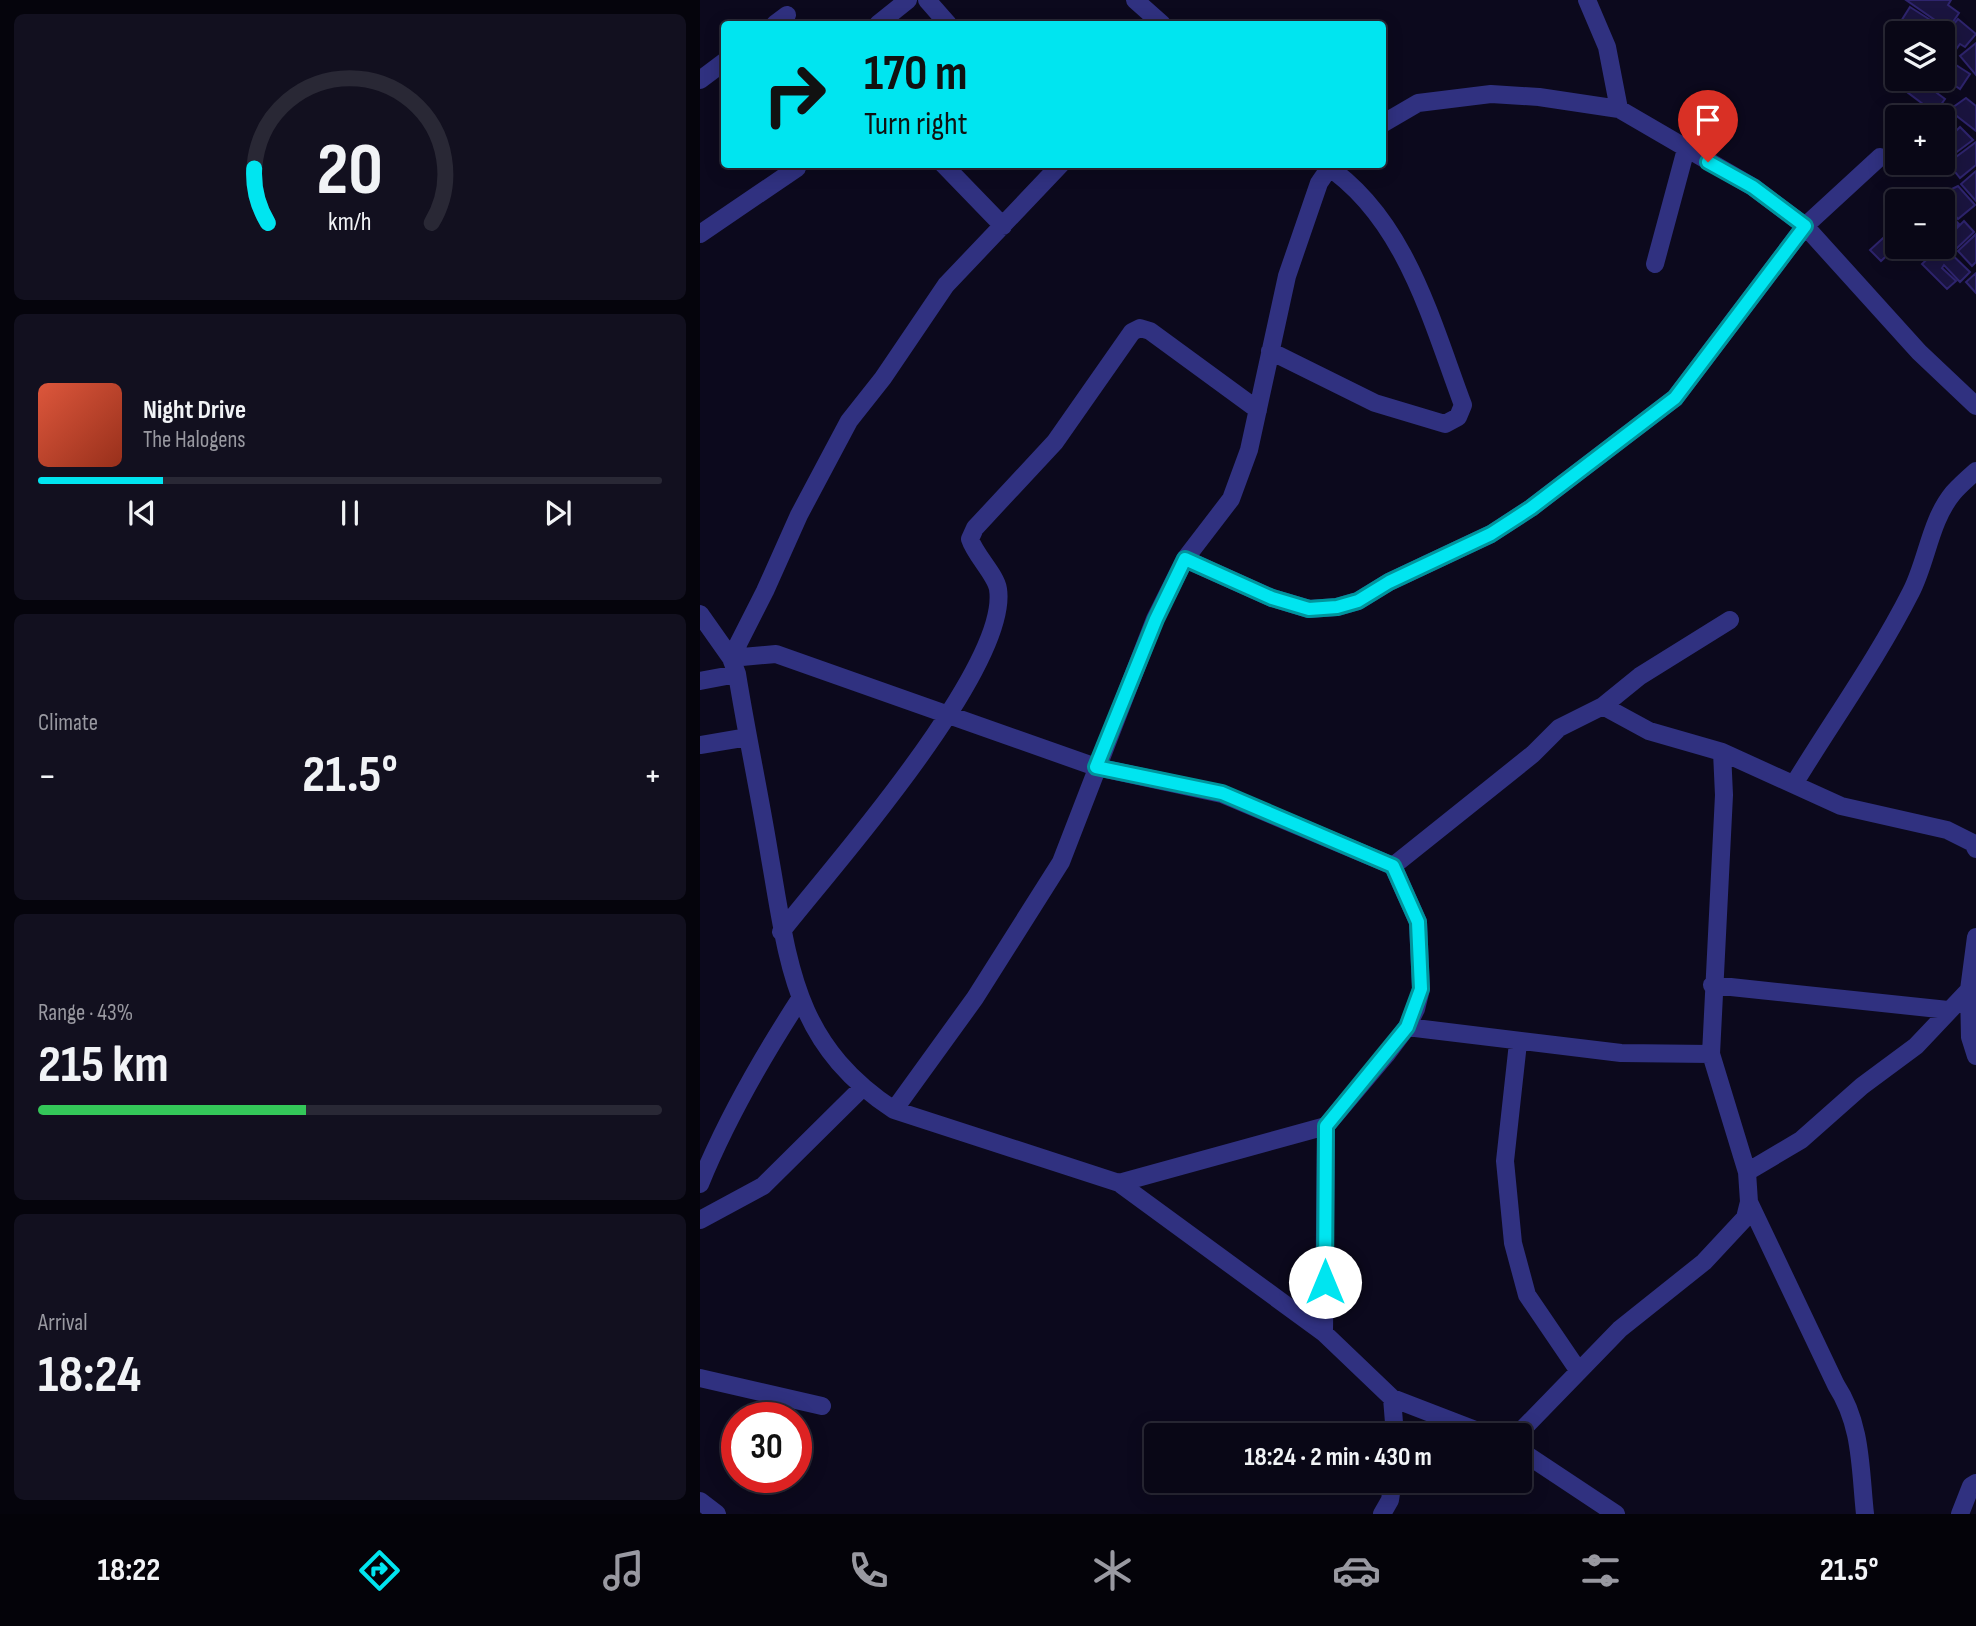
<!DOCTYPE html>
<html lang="en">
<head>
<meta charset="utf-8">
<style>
  body { margin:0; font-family:"Sofia Sans Condensed",sans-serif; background:#12101f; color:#f1f3f6; height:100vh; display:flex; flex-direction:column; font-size:26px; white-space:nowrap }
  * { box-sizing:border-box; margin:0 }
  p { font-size:23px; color:#9999a1 }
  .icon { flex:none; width:38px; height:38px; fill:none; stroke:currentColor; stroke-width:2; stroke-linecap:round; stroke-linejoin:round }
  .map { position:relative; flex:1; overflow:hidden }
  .sheet { display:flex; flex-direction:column; gap:14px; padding:14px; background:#05040c; width:700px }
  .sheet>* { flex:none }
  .banner { position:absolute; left:21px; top:21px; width:665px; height:147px; border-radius:7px; box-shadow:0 4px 18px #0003,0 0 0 2px #292835; background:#00e5f0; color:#111; overflow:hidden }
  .buttons { position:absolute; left:1185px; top:21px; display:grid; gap:14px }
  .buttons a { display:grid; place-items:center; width:70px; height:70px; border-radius:7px; background:#090716; box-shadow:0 4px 18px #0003,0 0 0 2px #292835; font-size:35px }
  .speed { position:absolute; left:21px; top:1402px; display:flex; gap:14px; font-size:35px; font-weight:700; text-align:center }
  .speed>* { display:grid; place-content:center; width:91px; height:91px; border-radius:50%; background:#090716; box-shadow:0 4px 18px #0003,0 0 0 2px #292835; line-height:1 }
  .speed .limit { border:10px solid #d22; background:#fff; color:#111 }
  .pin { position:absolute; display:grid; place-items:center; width:60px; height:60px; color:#fff; margin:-72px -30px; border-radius:50% 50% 50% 0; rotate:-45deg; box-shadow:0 0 7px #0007 }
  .pin .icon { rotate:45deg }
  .me { position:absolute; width:77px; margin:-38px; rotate:0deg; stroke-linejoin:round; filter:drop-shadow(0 0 5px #0008) }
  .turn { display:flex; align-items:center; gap:24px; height:147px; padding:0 28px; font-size:32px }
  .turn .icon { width:91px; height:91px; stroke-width:2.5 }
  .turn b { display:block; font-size:49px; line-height:60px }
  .big { font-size:52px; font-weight:700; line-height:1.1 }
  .sheet .tile { flex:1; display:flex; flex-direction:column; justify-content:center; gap:10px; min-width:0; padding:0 24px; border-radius:10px; background:#12101f }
  .sheet .dial { align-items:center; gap:0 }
  .dial svg { height:182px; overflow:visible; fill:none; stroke:#292835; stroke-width:7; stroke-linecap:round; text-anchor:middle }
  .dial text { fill:#f1f3f6; stroke:none }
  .song { display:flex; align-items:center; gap:21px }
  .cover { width:84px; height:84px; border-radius:10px; background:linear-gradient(135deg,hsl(10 70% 55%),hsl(10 70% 35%)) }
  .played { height:7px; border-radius:4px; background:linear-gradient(90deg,#00e5f0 20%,#292835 20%) }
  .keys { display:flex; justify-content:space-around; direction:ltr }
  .heat { display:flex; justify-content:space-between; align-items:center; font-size:38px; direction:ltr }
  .charge { height:10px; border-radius:5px; background:linear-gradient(90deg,#34c759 43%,#292835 0) }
  .trip { position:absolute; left:444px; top:1423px; width:388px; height:70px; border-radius:7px; background:#090716; box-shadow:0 4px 18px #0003,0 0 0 2px #292835; font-weight:700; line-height:70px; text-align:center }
  .dock { display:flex; height:112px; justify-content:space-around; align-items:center; background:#040309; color:#9999a1 }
  .dock .icon { width:49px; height:49px }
  .dock .active { color:#00e5f0 }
  .dock b { font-size:32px; color:#f1f3f6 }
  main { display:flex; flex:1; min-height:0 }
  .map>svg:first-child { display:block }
</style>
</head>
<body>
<main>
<section class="sheet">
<div class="tile dial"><svg viewBox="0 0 100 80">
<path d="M14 69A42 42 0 1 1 86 69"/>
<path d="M14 69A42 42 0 0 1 8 45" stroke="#00e5f0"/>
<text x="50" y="56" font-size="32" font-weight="700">20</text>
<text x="50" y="72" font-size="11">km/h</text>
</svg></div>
<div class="tile">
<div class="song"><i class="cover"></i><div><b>Night Drive</b><p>The Halogens</p></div></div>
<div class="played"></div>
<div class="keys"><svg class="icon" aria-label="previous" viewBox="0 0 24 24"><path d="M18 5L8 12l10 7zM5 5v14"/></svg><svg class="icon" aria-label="pause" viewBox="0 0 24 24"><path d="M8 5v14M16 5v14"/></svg><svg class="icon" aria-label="next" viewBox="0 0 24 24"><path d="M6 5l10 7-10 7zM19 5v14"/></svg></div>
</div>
<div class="tile"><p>Climate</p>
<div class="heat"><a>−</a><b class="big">21.5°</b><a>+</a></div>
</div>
<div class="tile"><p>Range · 43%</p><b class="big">215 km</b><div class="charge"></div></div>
<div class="tile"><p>Arrival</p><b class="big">18:24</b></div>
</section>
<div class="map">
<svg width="1276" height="1514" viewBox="0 0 1276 1514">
  <rect width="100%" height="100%" fill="#0c091d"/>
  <path fill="#1a143f" stroke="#2e246d" stroke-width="2" d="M1206,0h45l-3,5 11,8 -11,16z
    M1210,7l33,21 -4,5h-29l-12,-7z
    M1258,19l18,15 -11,13 -5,-3 -8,11 -10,-7v-10z
    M1276,43v32l-16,-19z
    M1242,56l28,18 -10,15 -6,-4 -4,5 -6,-4 -2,2 -14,-9h14z
    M1205,79h13l27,20 -10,14 -36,-27z
    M1266,98l10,8v25l-27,-21z
    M1242,126l9,10 9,-9 13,13 -27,20 -4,-4z
    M1276,142v23l-16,13 -12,-15z
    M1276,171v30l-15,-17z
    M1258,186l17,19 -17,14 -21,-23z
    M1242,207l17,17 -17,16z
    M1264,221l10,11 -19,18 -10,-10z
    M1192,230l5,5v11l-16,15 -11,-11z
    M1276,234v28l-4,4 -14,-15z
    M1242,245l28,27 -10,10 -16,-17 -2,3 14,13 -9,8 -25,-25z
    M1210,247h25l-14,12z
    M1276,273v20l-10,-11z"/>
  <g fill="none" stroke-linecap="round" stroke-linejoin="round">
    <path stroke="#303180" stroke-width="18" d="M227,0l21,24
      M435,0l27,24
      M887,0l20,47 12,62
      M75,24l12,-9
      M178,24l30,-24
      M0,80l24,-18
      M682,124l36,-21 73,-9 48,3 80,12 134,78 52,39 114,126 57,54
      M243,164l60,62
      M361,164l-115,121 -63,93 -34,43 -50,94 -34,76 -34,67 45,-4 320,113 126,27 171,72 25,56 3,67 -5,20 -9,18 -21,28 -60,71 -207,57
      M0,234l97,-66
      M955,264l31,-115
      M570,351l105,52 70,21 13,-7 5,-12c-32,-85 -58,-188 -139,-241
      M485,559l87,39 37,11 28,-2 21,-6 31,-19 102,-48 40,-26 144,-110 130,-172 75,-69
      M0,614l31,44 6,16c10,62 23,122 33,184 19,108 24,186 124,252l225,73 205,150 68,65 96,37
      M0,681l37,-7
      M903,706l46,25 73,21 119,54 106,24 26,13 3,6
      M0,745l48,-8
      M1094,784c39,-64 83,-125 117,-192 16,-31 19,-71 42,-99 7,-8 15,-15 23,-22
      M693,866l140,-112 26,-26 44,-22 37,-30 90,-56
      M81,932c51,-65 229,-265 217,-343 -2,-14 -23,-34 -28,-50l5,-11 80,-86 77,-110 8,-4 10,3 108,79
      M1012,985l236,25
      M1269,990l1,47 6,19
      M707,1027l214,26 90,1
      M818,1043l-13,118 8,82 14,52 51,75
      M194,1110l81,-112 86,-136 94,-243 30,-60 46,-60 18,-49 38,-174 32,-93 13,-19
      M1047,1172l54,-32 61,-54 54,-40 53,-56 7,-53
      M0,1184c27,-66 61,-125 100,-185
      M1049,1202l87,183c26,40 24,83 29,129
      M0,1220l63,-34 98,-97
      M624,1333l2,-207
      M0,1378l122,28
      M692,1398l3,37
      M817,1435l103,-106 84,-67 41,-44 4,-16 -2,-30 -36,-118 13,-259 -2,-43
      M821,1451l95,63
      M0,1501l17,13
      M682,1514l8,-14 3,-20
      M1260,1514l11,-28 5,-3"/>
  </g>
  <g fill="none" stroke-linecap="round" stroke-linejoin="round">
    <g stroke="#00959c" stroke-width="18">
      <path id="route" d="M625,1282l1,-156 81,-99 14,-38 -3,-67 -25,-56 -171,-73 -126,-26 60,-148 29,-60 87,39 37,11 28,-2 21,-6 31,-19 102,-48 40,-26 144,-110 130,-172 -52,-39 -45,-25"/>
    </g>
    <use href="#route" stroke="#00e5f0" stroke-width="12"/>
  </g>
</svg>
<div class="buttons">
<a><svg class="icon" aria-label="layers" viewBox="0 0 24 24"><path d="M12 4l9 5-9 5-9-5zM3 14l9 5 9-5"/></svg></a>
<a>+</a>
<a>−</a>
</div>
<div class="speed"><div class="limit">30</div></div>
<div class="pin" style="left:1008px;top:162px;background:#d93025"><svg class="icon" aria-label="arrive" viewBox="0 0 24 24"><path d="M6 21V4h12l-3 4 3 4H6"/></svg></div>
<svg class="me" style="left:625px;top:1282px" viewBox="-20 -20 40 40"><circle r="19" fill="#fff"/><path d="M0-13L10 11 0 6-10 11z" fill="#00e5f0"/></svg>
<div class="trip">18:24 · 2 min · 430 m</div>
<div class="banner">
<div class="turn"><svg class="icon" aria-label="right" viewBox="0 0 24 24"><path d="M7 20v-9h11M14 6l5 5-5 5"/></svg><div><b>170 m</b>Turn right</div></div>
</div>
</div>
</main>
<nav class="dock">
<b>18:22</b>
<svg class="icon active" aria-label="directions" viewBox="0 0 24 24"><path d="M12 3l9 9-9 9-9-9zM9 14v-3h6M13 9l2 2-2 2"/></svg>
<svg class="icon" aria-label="music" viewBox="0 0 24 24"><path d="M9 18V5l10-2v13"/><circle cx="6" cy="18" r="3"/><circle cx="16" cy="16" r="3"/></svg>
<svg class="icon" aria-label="phone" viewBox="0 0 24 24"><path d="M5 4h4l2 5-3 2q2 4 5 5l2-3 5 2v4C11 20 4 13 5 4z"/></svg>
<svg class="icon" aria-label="climate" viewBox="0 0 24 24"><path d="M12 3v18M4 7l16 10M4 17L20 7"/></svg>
<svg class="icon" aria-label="car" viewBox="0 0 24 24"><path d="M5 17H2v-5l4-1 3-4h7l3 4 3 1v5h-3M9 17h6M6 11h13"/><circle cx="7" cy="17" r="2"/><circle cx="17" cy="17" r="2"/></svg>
<svg class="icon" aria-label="filters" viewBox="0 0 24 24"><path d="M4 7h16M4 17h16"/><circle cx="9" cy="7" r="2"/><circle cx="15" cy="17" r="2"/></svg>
<b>21.5°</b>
</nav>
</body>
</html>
